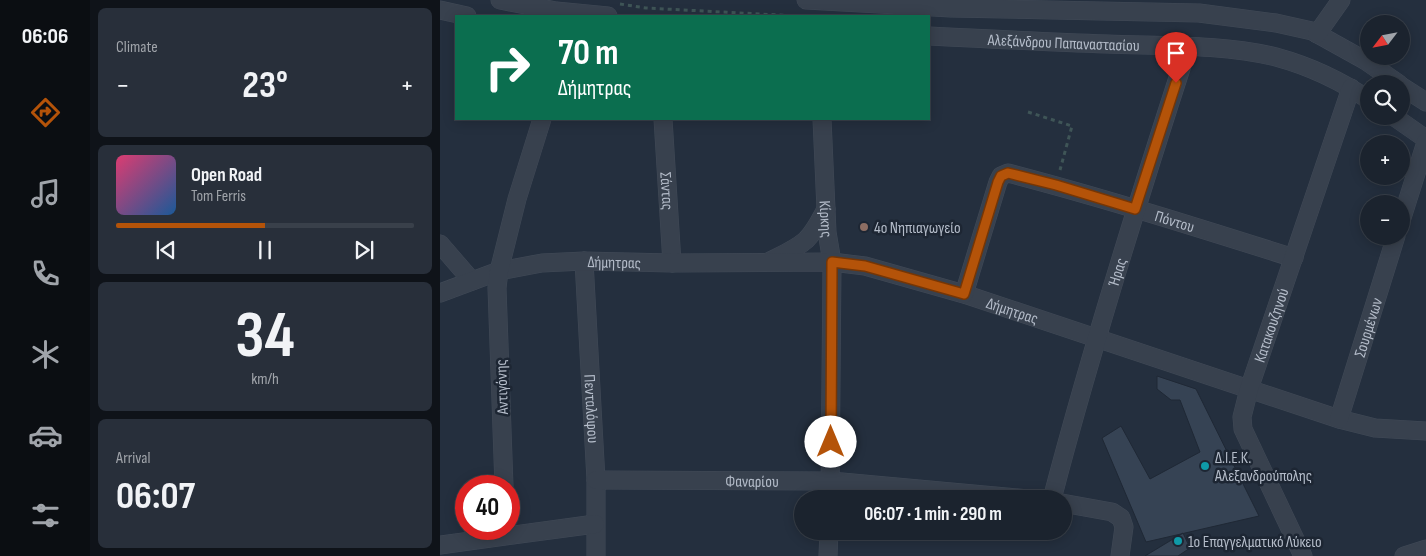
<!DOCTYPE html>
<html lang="en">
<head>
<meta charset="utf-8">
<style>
  body { margin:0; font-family:"Sofia Sans Condensed",sans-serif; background:#282f3a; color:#f1f3f6; height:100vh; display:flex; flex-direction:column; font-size:19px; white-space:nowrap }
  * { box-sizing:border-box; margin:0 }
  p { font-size:16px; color:#a0a4aa }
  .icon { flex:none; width:28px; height:28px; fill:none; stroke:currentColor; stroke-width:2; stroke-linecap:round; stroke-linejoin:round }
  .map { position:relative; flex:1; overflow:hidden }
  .sheet { display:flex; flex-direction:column; gap:8px; padding:8px; background:#0f1319; width:350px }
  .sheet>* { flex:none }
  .top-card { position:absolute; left:15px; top:15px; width:475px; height:105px; border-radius:0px; box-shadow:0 2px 12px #0003,0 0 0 1px #39404a; background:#0b6e4f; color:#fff; overflow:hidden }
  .needle { width:32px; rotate:238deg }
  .controls { position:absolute; left:920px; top:15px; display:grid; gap:10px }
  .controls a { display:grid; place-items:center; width:50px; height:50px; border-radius:50%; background:#1b232e; box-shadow:0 2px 12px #0003,0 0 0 1px #39404a; font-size:25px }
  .speed { position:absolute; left:15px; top:475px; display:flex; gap:10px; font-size:25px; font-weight:700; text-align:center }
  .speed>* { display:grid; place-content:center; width:65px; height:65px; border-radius:50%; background:#1b232e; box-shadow:0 2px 12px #0003,0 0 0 1px #39404a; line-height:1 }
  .speed .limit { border:8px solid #d22; background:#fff; color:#111 }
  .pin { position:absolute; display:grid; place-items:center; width:42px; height:42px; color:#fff; margin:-51px -21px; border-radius:50% 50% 50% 0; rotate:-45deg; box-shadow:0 0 5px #0007 }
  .pin .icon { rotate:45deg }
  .me { position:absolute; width:55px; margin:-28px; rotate:0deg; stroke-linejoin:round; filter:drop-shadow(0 0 4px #0008) }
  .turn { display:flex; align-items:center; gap:18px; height:105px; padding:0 20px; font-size:22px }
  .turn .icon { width:65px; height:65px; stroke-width:2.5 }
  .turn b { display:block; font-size:35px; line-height:42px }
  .big { font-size:38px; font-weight:700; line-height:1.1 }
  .sheet .tile { flex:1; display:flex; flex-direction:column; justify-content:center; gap:8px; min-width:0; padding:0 18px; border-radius:8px; background:#282f3a }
  .sheet .dial { align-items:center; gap:0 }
  .dial b { font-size:65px; line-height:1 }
  .song { display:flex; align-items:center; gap:15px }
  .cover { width:60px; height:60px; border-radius:8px; background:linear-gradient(135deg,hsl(340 70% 55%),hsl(210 70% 35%)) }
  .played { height:5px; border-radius:2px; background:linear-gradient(90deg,#b45309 50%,#39404a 50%) }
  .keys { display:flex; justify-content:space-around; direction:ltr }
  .heat { display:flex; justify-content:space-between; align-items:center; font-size:28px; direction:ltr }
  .trip { position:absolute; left:354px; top:490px; width:278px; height:50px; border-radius:25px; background:#1b232e; box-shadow:0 2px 12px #0003,0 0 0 1px #39404a; font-weight:700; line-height:50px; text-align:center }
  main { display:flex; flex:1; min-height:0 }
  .tabs { display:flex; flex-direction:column; width:90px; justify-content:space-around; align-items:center; background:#0b0e12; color:#a0a4aa }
  .tabs .icon { width:35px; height:35px }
  .tabs .current { color:#b45309 }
  .tabs b { font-size:22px; color:#f1f3f6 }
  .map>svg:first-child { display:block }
</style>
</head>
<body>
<main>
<nav class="tabs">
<b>06:06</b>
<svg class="icon current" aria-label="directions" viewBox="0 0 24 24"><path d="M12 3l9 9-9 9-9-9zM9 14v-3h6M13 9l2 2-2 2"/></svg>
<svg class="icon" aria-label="music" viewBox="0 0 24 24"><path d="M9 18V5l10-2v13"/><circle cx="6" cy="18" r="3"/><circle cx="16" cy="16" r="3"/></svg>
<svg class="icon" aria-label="phone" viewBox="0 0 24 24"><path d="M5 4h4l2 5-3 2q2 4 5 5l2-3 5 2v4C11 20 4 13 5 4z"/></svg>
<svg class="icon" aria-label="climate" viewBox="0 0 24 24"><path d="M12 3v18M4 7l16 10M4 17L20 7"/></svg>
<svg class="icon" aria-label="car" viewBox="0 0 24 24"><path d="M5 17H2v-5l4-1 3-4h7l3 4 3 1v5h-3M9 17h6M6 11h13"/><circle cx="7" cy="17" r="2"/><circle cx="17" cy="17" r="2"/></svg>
<svg class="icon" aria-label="filters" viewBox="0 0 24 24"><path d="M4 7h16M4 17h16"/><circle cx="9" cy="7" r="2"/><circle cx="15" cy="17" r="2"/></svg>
</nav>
<section class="sheet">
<div class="tile"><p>Climate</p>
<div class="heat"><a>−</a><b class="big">23°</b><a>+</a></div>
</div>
<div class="tile">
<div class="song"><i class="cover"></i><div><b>Open Road</b><p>Tom Ferris</p></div></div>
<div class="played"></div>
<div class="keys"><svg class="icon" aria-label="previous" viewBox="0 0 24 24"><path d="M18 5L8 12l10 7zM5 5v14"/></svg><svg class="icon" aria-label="pause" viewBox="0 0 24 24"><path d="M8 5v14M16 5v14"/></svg><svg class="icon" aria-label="next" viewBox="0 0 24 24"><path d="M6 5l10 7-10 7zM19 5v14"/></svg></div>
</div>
<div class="tile dial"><b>34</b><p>km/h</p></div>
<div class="tile"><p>Arrival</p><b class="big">06:07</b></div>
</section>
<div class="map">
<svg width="986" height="556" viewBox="0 0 986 556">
  <rect width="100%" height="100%" fill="#242f3e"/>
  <path fill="#364354" stroke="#1f2835" d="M717,376l39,13 63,127 -113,26 -44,-104 19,-12 29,53 50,-27 -20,-52h-9l-14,-11z
    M743,533l7,15 -12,8h-33z"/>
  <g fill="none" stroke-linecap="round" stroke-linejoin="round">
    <g stroke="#414a57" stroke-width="19">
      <g id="minor">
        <path d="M60,0l56,11 52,5"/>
        <path d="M366,0l145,8 248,5 77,10 36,8 54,30 33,23"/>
        <path d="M0,10l27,6"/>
        <path d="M877,34l24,-34"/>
        <path id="s1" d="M489,36c59,3 118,6 178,8 54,2 117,0 169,13 33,9 65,24 93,43"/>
        <path d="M961,86l25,16"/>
        <path d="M953,116l33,23"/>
        <path id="s2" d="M223,119l9,144"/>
        <path id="s3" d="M382,119l5,113 5,30 -2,237"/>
        <path d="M961,221l25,-79"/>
        <path d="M0,244l32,37"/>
        <path id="s4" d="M144,261l12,219v76"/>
        <path d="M330,261c12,-6 26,-12 36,-21 9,-9 14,-20 20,-31"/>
        <path id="s5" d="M0,293l59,-22 43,-8 42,-2 88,2 160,-1 33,4 99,28 375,125 36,9 51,3"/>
        <path id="s6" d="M524,294l34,-112 3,-6 7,-3c96,25 191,55 286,85"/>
        <path id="s7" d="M899,419l57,-183"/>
        <path id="s8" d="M156,480l235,1 197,18"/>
        <path d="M64,486l-7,-198 2,-17 18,-72 25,-80"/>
        <path id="s9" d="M612,499c40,-153 87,-302 136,-452"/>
        <path d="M622,503l50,9 9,6 3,9 -4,29"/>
        <path d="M0,545l155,-21"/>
        <path d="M388,556l1,-25"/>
        <path id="s10" d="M863,556l-60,-127 -1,-12 7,-28 102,-301"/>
        <path d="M964,556l22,-7"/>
      </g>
    </g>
    <path stroke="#3f5557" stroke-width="3" stroke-dasharray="4 4" stroke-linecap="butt" d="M180,4l26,4 152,8
      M588,112l44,14 -12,44"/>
    <use href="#minor" stroke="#38414e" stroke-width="18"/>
  </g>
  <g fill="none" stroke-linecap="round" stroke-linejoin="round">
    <g stroke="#753606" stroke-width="12">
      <path id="route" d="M391,442l1,-180 33,4 99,28 34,-112 3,-6 7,-3 48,12 79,24 41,-126"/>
    </g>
    <use href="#route" stroke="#b45309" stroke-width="9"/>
  </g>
  <circle fill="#8d6e63" stroke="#1d2633" stroke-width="2" cx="424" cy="227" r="5"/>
  <g fill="#0f9aa8" stroke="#1d2633" stroke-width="2">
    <circle cx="765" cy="466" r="5"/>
    <circle cx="738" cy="541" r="5"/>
  </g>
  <g text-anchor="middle" stroke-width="5" stroke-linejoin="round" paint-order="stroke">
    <g font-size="16" fill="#b4bcc9" stroke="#1d2633">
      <text dy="6" stroke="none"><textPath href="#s1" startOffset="135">Αλεξάνδρου Παπαναστασίου</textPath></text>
      <text dy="6" stroke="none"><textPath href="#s2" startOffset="72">Σάντας</textPath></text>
      <text dy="6" stroke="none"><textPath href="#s3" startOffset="100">Κίρκης</textPath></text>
      <text dy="6" stroke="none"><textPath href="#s6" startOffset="305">Πόντου</textPath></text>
      <text dy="6" stroke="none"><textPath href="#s5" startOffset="179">Δήμητρας</textPath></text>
      <text dy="6" stroke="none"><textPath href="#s9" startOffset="236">Ήρας</textPath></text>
      <text dy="6" stroke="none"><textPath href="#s5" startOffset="584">Δήμητρας</textPath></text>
      <text dy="6" stroke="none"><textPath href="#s10" startOffset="249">Κατακουζηνού</textPath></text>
      <text dy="6" stroke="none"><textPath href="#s7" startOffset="96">Σουρμένων</textPath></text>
      <text transform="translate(61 387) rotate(-92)" y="6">Αντιγόνης</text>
      <text dy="6" stroke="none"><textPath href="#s4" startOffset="148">Πενταλόφου</textPath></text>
      <text dy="6" stroke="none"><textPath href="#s8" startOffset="156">Φαναρίου</textPath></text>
    </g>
    <g font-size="16" fill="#b4bcc9" stroke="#1d2633" text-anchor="start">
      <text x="434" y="233">4ο Νηπιαγωγείο</text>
      <text x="775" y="463">Δ.Ι.Ε.Κ.<tspan x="775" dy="18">Αλεξανδρούπολης</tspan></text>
      <text x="748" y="547">1ο Επαγγελματικό Λύκειο</text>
    </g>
  </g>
</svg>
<div class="controls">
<a><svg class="needle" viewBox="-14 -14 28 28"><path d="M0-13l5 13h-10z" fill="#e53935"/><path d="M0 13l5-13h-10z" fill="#a0a4aa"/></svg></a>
<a><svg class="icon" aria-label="search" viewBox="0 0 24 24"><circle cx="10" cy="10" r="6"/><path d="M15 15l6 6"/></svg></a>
<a>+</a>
<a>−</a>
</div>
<div class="speed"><div class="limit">40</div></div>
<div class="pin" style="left:736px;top:83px;background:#d93025"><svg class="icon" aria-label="arrive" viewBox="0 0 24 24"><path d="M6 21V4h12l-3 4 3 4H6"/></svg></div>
<svg class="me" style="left:391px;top:442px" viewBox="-20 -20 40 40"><circle r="19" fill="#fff"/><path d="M0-13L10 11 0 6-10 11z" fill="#b45309"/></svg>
<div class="trip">06:07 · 1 min · 290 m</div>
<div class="top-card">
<div class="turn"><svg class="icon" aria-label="right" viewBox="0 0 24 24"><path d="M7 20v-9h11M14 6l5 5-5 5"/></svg><div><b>70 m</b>Δήμητρας</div></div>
</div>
</div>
</main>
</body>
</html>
